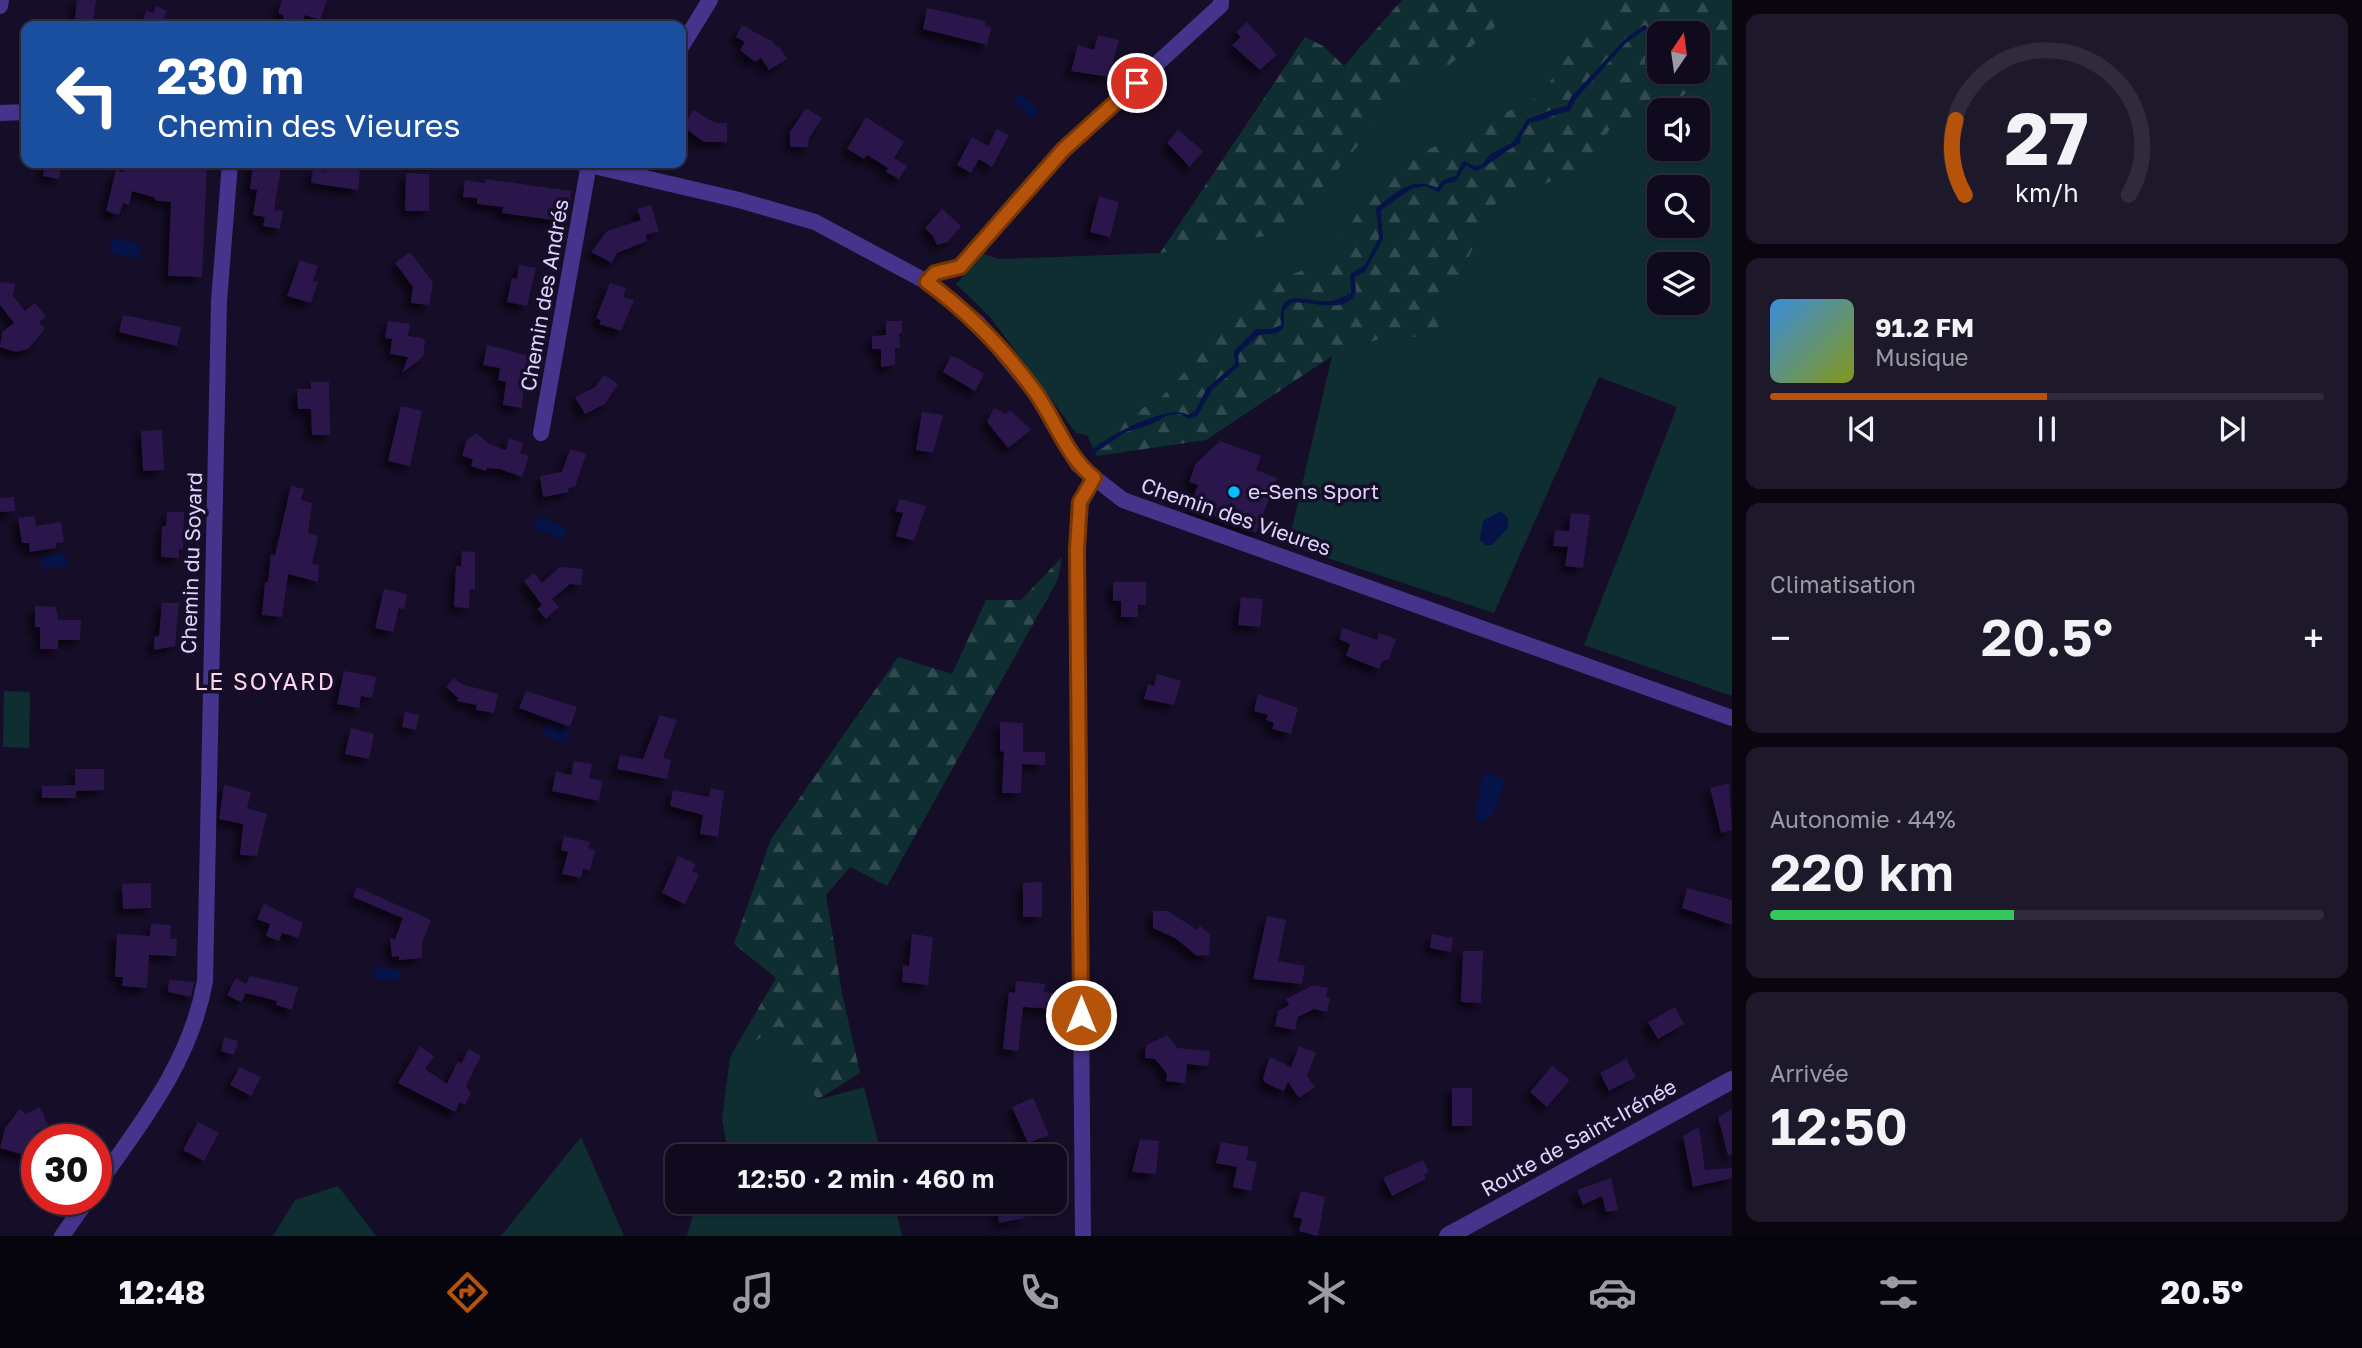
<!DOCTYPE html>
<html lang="fr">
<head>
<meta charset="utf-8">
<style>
  body { margin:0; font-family:"Golos Text",sans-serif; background:#1e182b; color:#f1f3f6; height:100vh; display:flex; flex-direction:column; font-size:26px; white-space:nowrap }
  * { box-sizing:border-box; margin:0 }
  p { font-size:23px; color:#9c9aa4 }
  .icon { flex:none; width:38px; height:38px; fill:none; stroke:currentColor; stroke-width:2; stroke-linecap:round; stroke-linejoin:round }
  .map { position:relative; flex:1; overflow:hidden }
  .side { display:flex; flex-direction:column; gap:14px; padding:14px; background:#090610; width:630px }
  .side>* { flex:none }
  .guide { position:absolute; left:21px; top:21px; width:665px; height:147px; border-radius:14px; box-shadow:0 2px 5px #0004,0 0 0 2px #302b3c; background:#1a4fa0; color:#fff; overflow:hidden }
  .needle { width:46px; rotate:13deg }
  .buttons { position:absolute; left:1647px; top:21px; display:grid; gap:14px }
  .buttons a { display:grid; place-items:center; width:63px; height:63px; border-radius:14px; background:#100a1e; box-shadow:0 2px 5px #0004,0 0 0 2px #302b3c; font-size:35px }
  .speed { position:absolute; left:21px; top:1124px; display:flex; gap:14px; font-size:35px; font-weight:700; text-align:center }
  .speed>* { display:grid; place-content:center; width:91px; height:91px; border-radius:50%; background:#100a1e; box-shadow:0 2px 5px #0004,0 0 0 2px #302b3c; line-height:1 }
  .speed .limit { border:10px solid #d22; background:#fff; color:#111 }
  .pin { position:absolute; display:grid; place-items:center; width:60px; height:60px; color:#fff; margin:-30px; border:4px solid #fff; border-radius:50%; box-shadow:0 2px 7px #0007 }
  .me { position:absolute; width:77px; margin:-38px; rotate:0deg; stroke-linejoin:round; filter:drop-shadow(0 0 5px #0008) }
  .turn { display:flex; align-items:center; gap:24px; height:147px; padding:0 21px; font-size:32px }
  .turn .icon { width:91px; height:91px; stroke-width:2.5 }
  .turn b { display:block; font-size:49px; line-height:60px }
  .big { font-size:52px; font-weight:600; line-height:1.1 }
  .side .tile { flex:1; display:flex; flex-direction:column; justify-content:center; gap:10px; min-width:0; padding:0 24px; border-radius:14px; background:#1e182b }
  .side .dial { align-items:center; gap:0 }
  .dial svg { height:182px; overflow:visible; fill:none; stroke:#302b3c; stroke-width:7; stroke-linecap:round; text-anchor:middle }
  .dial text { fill:#f1f3f6; stroke:none }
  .song { display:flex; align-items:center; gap:21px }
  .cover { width:84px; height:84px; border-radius:10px; background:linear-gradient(135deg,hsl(210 70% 55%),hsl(70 70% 35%)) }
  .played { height:7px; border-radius:4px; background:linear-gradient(90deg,#b45309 50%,#302b3c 50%) }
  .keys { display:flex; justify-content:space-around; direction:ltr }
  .heat { display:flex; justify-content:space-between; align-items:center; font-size:38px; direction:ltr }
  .charge { height:10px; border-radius:5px; background:linear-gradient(90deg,#34c759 44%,#302b3c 0) }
  .trip { position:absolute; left:665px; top:1144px; width:402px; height:70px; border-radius:14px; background:#100a1e; box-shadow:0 2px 5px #0004,0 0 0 2px #302b3c; font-weight:600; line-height:70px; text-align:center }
  .tabs { display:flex; height:112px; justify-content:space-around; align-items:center; background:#06040c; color:#9c9aa4 }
  .tabs .icon { width:49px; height:49px }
  .tabs .on { color:#b45309 }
  .tabs b { font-size:32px; color:#f1f3f6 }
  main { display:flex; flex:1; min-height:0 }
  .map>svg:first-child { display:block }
</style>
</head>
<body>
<main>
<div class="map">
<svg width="1732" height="1236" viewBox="0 0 1732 1236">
  <defs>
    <pattern id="forest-firs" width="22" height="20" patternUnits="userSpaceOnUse" patternTransform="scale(1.75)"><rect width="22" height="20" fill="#0f2e32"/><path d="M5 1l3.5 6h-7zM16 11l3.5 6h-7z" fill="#324b51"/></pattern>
    <filter id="shadow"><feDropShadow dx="-6" dy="6" stdDeviation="3.5" flood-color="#0009"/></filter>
  </defs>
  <rect width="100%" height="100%" fill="#160d28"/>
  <path fill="#0f2e32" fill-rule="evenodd" d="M1484,0h123l-67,96 -132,63 -44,43 -34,58 -59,22 -112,118 -72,35 -11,-2 -86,-116 -34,-33 27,-30 17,5 160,-6 124,-20 101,-119 54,-48 2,5 56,-46z
    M1732,65v631l-148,-51 93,-238 -78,-30 -105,236 -206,-68 44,-189 53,-19h49l57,-131 93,-38 26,-39 49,-13v33h39v-39h-32l49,-41zM1659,187h39v39h-39zM1659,264h39v39h-39z
    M4,691l26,1 -1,56 -26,-1z
    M779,1026l38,74 47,-13 18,70h-153l-7,-38 8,-62z
    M581,1137l43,99h-123z
    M338,1186l38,50h-103l22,-36z
    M723,1202h171l8,34h-215l5,-19z"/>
  <path fill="url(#forest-firs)" fill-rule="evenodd" d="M1402,0h82l13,25 -56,47 -3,-5 -53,47 -101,119 -124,20 145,-216 18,9 21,20z
    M1607,0h125v65l-17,4 -49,41h-7v7l-49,12 -26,39 -93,38 -57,131h-49l-53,19 -126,84 -109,16 -10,-21 72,-35 94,-103 18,-15 59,-22 34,-58 44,-43 132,-63zM1659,33h39v39h-39z
    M1062,557l-4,22 -171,307 -37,-19 -24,28 16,98 18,80 -43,27 -38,-74 -49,31 46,-79 -42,-34 37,-105 127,-182 54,17 34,-74h35z"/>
  <path fill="#051349" d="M1644,25l15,9v6l-15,-10 -18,13 -51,57 -5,11c-15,2 -25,10 -40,11l-9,13 -1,8c-12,6 -37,27 -45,28l-9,-6 -10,16 -11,3 -6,8 -15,-6 -13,3 -30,21 2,29 -18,33 -11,5c1,5 3,13 1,17 -11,22 -49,5 -64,9l-7,8v17l-7,5 -18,2 -21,19 1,12 -27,24 -14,25 -9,4 -8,-5 -13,1 -16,9 -26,8 -34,23 -3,-3c15,-15 82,-50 99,-37l7,-4 12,-23 28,-24 -1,-13 22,-22h16l9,-4c-3,-42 24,-21 50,-24 6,-1 14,-5 20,-8l-1,-19 15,-9 14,-27 -3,-30c21,-16 36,-32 61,-20l6,-8 13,-4 7,-15 12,5 7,-1 7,-10 25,-14 13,-22c14,-4 25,-11 40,-13l4,-9 54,-58z
    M1018,92l20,16 -1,10 -8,-2 -15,-14z
    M113,237l28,8 -4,14 -28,-7z
    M1501,511l7,7v10l-16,17h-7l-5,-6 3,-18z
    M538,515l29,13 -4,11 -29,-11z
    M65,553l3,13 -27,3v-12z
    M547,723l23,8 -5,12 -24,-9z
    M1490,773l15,6c-5,16 -7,39 -25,44l-5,-4 7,-42z
    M374,968l26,1v11h-26z"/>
  <path fill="#2a174b" filter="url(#shadow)" d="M77,0h19l-3,25 -19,1z
    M282,0h45l-7,20 -15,-5 -4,11h-20l3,-10 -6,-3z
    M156,6l11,5 -3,7 18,8h-42l7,-16 6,3z
    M927,8l58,13v5l6,1 -4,18 -64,-16z
    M1247,22l30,33 -17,15 -28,-25 9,-8 -5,-5z
    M742,25l31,17 4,6 2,-2 8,13 -18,11 -8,-12 -6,4 -15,-12 5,-8 -9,-5z
    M1098,35l21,5 -10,37 -38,-6 7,-26 16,5z
    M806,108l16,10 -13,20 -1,9h-18v-15z
    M693,110l23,13h11v19h-23l-21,-15z
    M866,117l38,25 -10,16 13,8 -8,13 -13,-7 2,-4 -21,-13 -3,4 -17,-10z
    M997,129l12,6 -17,32 -13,-8 -8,14 -14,-8 15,-28 16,9z
    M1178,130l25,21 -13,16 -23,-24z
    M45,163h16l-2,16 -16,-3z
    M142,163l36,7 1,-7h28l-5,114 -34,-1 3,-74 -14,-1 -4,-4 -21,-6 -3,14 -6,-2 -4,12 -13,-4 10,-41 7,2 2,-8 16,5z
    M253,163l28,4 -7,43 9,1 -3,18 -17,-3 2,-9 -12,-2 4,-25 -7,-1z
    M327,163h23l-1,3 11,2 -2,22 -47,-7 2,-14 13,2z
    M406,173l23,1v37h-24z
    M485,179l86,12 -3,31 -66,-9 1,-6 -26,-3v-6l-14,-1 2,-17 20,3z
    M1099,196l20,6 -9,35 -20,-5z
    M651,205l8,26 -13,4 1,6 -30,12 -5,10 -21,-11 16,-21 34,-11 -4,-11z
    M942,209l19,17 -13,16 -11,3 -4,-9 -8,-8z
    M410,252l23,31 -4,22 -18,-2 2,-16 -18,-24z
    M300,260l18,6 -5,15 5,1 -7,21 -24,-7z
    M519,265l17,3 -9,38 -20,-4 5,-24 5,1z
    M0,282l15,2 -2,12 12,15 10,-8 11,14 -7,5 6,7 -17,20 -12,3 -16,-5 2,-15 12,-9 -14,-18z
    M610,283l16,5 -3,9 11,3 -13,31 -22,-7 2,-4 -5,-2z
    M123,315l58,12 -4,19 -58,-14z
    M388,321l22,3 -2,12 14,2 3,4 -2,15 -21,16 6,-16 -18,-3 2,-15 -7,-1z
    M886,321h16v12h-3l1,15h-5v17l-14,2v-18h-9v-13l14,-1z
    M487,345l43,11 -5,14 -3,38 -19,-3 3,-23 -8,-2 2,-12 -17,-3z
    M951,356l9,3 24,15 -9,17 -32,-19z
    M604,375l14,9 -13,20 -20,10 -10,-17 20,-10z
    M311,382h18l1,53h-18l-1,-26h-13l-1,-20h14z
    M401,406l21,5 -12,55 -22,-5z
    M994,408l12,6 4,-4 21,20 -23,18 -21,-26z
    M922,412l21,3 -10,38 -17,-3z
    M162,430l2,40 -21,1 -2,-40z
    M476,433l13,11 17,6 3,-12 14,5 -3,10 9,3 -7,21 -22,-8 -13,-1 -1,3 -15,-5 2,-7 -11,-3 5,-16z
    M1220,441l41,15 -5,14 21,8 -21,55 -66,-26 8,-22 -9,-3 7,-19z
    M570,449l16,5 -11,33 -7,1 1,4 -26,5 -3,-21 22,-4z
    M291,486l13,3 -3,11 11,3 -4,30 10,3 -6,28 7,1 -1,17 -30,-8 -6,43 -20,-2 3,-33h3l3,-28 4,1z
    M14,497l1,14 -15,1v-14z
    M900,499l26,7 -12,35 -18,-5 7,-23 -8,-2z
    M167,512h17l-1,37h-4v9l-18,-1 1,-31h4z
    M1571,513l19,2 -7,53 -18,-2 3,-19 -15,-1 2,-16 14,1z
    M34,516l2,10 25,-4 3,20 -8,1v5l-26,4 -1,-9h-7l-4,-25z
    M462,551l13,1v38l-5,-1 -1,19 -15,-1 2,-41h5z
    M560,567l23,2 -2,16 -11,-1 -18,15 7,8 -13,12 -9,-10 5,-4 -18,-24 10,-8 8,10z
    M1113,582h33v23h-8v12h-17v-16h-8z
    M384,589l23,5 -3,15 -5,-1 -6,24 -18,-4z
    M1241,597l22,2 -3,28 -22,-2z
    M162,603h17l-4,43 -21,4v-13l5,-1z
    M35,606l21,1 2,13h23l-1,20h-22v9h-18v-22h-5z
    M1343,628l34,12 2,-7 17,6 -7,20 -6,2 -4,8 -33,-13 4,-12 -11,-5z
    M344,671l32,6 -4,21 -11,-2 -2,12 -22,-4z
    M1157,674l24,7 -7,24 -30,-6 4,-15 6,2z
    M454,678l7,6 37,10 -4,19 -18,-3 1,-5 -20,-4 1,-3 -12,-11z
    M526,691l51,16 -7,20 -51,-19z
    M1258,694l40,14 -7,26 -19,-5 2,-6 -8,-3 2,-5 -14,-4z
    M405,712l14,3 -3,15 -14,-3z
    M660,715l17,5 -14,38 8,2 -4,19 -50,-10 3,-14 23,4z
    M1000,722l23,1v29h22v13l-23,-1 -1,29h-19l2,-41 -4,-1z
    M351,728l23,6 -5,25 -24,-5z
    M574,761l18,3 -3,14 13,3 -3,20 -47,-10 4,-19 15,3z
    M75,769h29v21l-28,1v7h-34v-12l33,-1z
    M1729,783l3,47 -11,3 -11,-45z
    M224,785l27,7 -4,16 20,6 -10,42 -17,-1 3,-31 -24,-5z
    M711,788l13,3 -6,46 -18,-3 3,-19 -33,-9 3,-16 36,7z
    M564,836l26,6 -2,6 7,2 -5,20 -7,-1 -2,9 -19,-4 6,-22 -7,-2z
    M678,856l18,8 -4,7 7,4 -14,29 -23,-11z
    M1042,882v35h-19v-34z
    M151,883v25l-28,1 -1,-25z
    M357,887l74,33 -9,22v16l-23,2v-4l-7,1 -2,-19 5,1 8,-21 -50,-21z
    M1687,888l45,12v25l-50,-17z
    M264,904l39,19 -5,15 -16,-5 -3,8 -13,-5 4,-12 -13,-5z
    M1153,911h15l29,19 3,-4 10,8 -1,21 -12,1 -22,-18 -22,-10z
    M1267,916l19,4 -8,41 27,5 -3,18 -49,-5z
    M151,924l20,1 -1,14h7l-1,17 -27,-1 -2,33 -25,-2 1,-9h-8l2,-43 33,2z
    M912,934l21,3 -5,48 -26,-3 1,-17 6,1z
    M1432,934l21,4 -2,14 -21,-4z
    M1463,951h20l-2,52 -20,-1z
    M250,976l48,11 -6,23 -16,-5 1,-4 -31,-8 -5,9 -14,-7 9,-17 10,6z
    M169,980l25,2 -3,15 -23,-5z
    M1016,981l29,3 -1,8 13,2 -2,15 -32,-2 -5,44 -15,-2 6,-57 6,1z
    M1314,985l14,3 -2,9 4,1 -3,14 -13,-3 -16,8 -3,13 -20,-4 3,-15 11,-6 -3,-6z
    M1675,1007l9,17 -26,15 -10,-17z
    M1167,1035l10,13 33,3 -2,15 -21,-2 -2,19 -19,-2 1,-7 -12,-15 -10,-1 1,-13z
    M224,1037l14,4 -4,14 -13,-4z
    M420,1046l14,10 -9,13 22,15 11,-23 3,3 8,-15 12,7 -15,30 5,7 -6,12 -5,-3 -5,10 -57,-29z
    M1299,1046l17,7 -9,23 8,11 -16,11 -11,-16 -4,9 -19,-8 -2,-5 7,-21 21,10z
    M1626,1059l10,18 -27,14 -9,-18z
    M1552,1066l18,14 -23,27 -17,-15z
    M240,1067l21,10 -10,19 -21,-11z
    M1452,1088h20v38h-20z
    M1033,1098l16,37 -21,8 -16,-36z
    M40,1107l8,18 -13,7 2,5 -5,3 -5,16 -27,-8 5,-20 15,-19 6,5z
    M1732,1109v46h-4l-10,-38z
    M198,1122l21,11 -15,28 -21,-11z
    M1699,1127l6,43 27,-2v10l-39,9 -10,-51z
    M1140,1139l19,2 -3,33 -24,-2z
    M1221,1142l28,5 -3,13 11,2 -6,29 -18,-4 4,-20 -21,-4z
    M1423,1160l6,12 -5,3 2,4 -34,17 -9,-18z
    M1611,1178l7,32 -12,2 -4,-16 -19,9 -6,-15z
    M1301,1191l24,6 -7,39 -19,-5 3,-12 -9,-2z
    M996,1202h26l3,16 -26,5z"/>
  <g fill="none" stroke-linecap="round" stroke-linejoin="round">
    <path stroke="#45348b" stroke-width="16" d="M0,6l1,-6
      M681,47l29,-47
      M0,113l26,-1
      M581,163l158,37 76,22 112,60 51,41 56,68 44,74 45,35 609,218
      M927,282l8,-9 24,-6 104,-117 158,-145v-5
      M541,433l48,-269
      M96,1187c46,-65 95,-126 109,-206l14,-680 11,-138
      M62,1236l26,-37
      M1083,1236l-6,-687 3,-47 14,-24"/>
    <path stroke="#45348b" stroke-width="18" d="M1448,1236l284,-156"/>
  </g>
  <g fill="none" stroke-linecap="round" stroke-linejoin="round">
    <g stroke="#753606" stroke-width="18">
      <path id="route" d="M1081,1015l-4,-466 3,-47 14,-24c-29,-23 -39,-60 -61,-89 -30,-41 -65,-77 -106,-107l8,-9 25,-6 103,-117 74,-67"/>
    </g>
    <use href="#route" stroke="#b45309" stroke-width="12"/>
  </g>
  <circle fill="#00beff" stroke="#160d28" stroke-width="2.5" cx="1234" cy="492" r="7"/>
  <g text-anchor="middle" stroke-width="7" stroke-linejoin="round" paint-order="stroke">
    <g font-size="21" fill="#e0d4ff" stroke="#160d28">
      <text transform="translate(545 295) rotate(-80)" y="7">Chemin des Andrés</text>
      <text transform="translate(1236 517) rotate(19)" y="7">Chemin des Vieures</text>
      <text transform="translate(192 563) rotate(-88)" y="7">Chemin du Soyard</text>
      <text transform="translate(1579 1138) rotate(-29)" y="7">Route de Saint-Irénée</text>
    </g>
    <g font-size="21" fill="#e0d4ff" stroke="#160d28" text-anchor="start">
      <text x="1248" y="499">e-Sens Sport</text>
    </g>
    <g font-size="23" letter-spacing="2" fill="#ffd6ea" stroke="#160d28">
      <text x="265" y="690">LE SOYARD</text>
    </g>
  </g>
</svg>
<div class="buttons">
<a><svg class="needle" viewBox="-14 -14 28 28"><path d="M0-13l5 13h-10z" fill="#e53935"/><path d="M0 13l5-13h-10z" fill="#9c9aa4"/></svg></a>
<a><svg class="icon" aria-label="sound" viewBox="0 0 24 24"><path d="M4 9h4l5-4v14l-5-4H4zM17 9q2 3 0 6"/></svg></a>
<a><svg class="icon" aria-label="search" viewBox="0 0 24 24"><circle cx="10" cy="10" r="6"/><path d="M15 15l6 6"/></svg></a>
<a><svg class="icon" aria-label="layers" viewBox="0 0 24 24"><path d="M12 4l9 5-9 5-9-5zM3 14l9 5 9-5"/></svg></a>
</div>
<div class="speed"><div class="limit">30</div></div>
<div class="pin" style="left:1137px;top:83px;background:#d93025"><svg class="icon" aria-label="arrive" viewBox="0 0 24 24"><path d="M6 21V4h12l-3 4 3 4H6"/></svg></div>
<svg class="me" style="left:1081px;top:1015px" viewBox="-20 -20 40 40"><circle r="17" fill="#b45309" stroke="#fff" stroke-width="3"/><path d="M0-11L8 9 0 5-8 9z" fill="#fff"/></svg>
<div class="trip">12:50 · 2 min · 460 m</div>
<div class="guide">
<div class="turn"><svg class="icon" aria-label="left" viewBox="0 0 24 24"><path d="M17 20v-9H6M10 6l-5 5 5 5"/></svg><div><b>230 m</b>Chemin des Vieures</div></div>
</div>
</div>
<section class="side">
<div class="tile dial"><svg viewBox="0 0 100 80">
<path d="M14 69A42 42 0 1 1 86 69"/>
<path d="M14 69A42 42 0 0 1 10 36" stroke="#b45309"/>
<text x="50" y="56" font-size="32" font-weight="700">27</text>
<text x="50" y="72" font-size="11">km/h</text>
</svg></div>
<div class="tile">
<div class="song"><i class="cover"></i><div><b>91.2 FM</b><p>Musique</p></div></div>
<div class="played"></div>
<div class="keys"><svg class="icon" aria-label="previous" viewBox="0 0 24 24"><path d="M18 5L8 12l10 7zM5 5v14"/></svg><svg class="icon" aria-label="pause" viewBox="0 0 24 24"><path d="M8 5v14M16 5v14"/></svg><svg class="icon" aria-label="next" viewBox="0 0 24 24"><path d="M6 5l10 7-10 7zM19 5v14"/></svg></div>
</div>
<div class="tile"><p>Climatisation</p>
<div class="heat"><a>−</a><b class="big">20.5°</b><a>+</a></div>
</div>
<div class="tile"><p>Autonomie · 44%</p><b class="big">220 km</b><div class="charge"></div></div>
<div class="tile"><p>Arrivée</p><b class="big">12:50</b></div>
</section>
</main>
<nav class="tabs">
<b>12:48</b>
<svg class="icon on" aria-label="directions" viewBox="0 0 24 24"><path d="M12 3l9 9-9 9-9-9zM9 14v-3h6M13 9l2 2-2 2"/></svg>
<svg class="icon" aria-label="music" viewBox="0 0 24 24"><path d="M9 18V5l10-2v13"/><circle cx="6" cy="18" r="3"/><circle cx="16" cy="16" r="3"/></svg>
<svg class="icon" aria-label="phone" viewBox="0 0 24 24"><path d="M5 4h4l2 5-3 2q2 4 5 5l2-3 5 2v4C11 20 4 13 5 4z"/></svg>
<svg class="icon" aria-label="climate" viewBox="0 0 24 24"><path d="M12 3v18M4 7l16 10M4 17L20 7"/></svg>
<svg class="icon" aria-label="car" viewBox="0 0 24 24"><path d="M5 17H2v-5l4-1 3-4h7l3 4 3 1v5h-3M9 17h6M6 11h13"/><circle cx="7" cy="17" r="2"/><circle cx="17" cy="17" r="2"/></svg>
<svg class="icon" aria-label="filters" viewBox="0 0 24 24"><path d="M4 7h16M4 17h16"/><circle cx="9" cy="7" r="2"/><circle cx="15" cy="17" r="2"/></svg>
<b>20.5°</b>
</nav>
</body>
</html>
